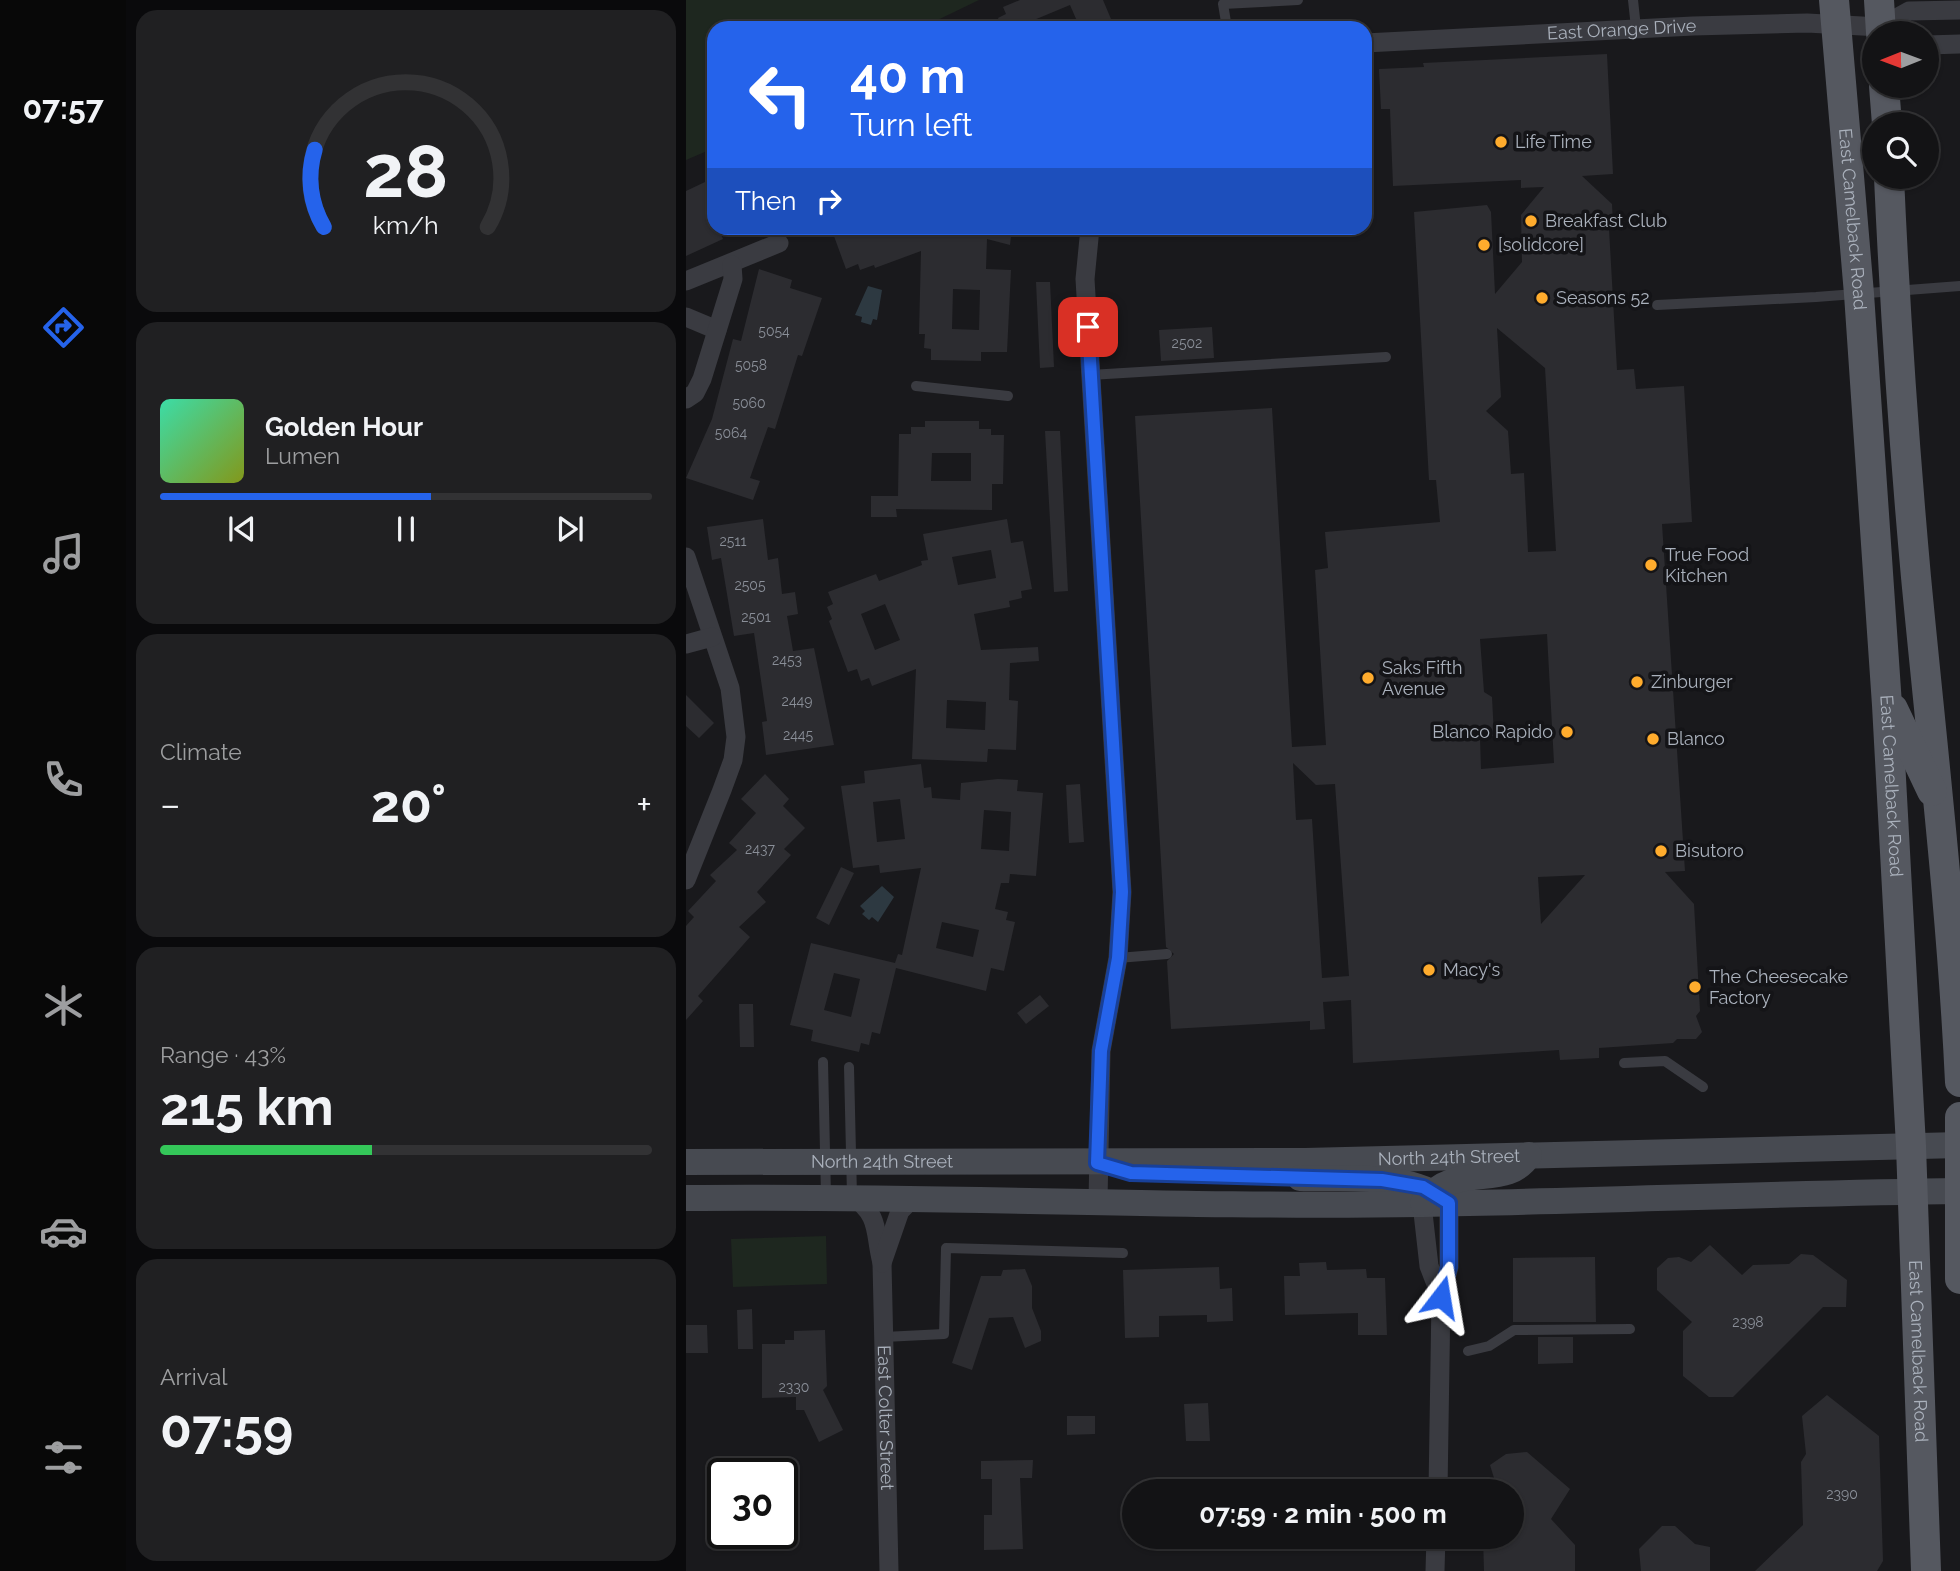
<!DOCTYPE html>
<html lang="en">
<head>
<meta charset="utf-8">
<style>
  body { margin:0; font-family:Raleway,sans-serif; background:#202022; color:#f1f3f6; height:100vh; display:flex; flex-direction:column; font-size:26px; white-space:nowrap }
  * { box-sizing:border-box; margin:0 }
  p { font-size:23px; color:#9d9ea0 }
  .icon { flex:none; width:38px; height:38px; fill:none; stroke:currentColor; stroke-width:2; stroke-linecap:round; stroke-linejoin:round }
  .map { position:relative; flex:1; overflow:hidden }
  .details { display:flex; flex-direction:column; gap:10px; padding:10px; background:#0a0a0c; width:560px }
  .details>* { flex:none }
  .guide { position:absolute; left:21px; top:21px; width:665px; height:214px; border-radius:21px; box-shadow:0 2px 5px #0004,0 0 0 2px #323234; background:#2563eb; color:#fff; overflow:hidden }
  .needle { width:46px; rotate:269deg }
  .buttons { position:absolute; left:1176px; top:21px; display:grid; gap:14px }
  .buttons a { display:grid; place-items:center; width:77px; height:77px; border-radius:50%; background:#131315; box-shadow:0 2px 5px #0004,0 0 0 2px #323234; font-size:35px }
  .speed { position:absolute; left:21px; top:1458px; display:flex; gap:14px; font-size:35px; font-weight:700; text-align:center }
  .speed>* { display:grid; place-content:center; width:91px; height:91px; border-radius:50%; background:#131315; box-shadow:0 2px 5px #0004,0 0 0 2px #323234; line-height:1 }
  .speed .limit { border:4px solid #111; border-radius:10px; background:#fff; color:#111 }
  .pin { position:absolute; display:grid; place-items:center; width:60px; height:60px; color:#fff; margin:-30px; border-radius:14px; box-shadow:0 4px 10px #0006 }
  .me { position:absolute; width:77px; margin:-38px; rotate:14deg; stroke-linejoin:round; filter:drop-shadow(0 0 5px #0008) }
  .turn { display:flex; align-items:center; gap:24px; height:147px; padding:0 28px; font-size:32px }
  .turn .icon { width:91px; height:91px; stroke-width:2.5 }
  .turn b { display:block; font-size:49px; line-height:60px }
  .then { display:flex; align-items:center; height:66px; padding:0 28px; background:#0003; gap:14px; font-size:26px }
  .big { font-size:52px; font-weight:700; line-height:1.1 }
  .details .tile { flex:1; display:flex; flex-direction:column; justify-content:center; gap:10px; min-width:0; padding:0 24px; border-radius:21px; background:#202022 }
  .details .dial { align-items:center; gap:0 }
  .dial svg { height:182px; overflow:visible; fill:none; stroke:#323234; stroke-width:7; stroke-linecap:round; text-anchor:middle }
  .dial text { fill:#f1f3f6; stroke:none }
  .song { display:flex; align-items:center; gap:21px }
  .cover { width:84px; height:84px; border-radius:10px; background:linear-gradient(135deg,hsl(160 70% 55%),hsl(70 70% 35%)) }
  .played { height:7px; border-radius:4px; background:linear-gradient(90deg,#2563eb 55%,#323234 55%) }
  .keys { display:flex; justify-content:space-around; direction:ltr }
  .heat { display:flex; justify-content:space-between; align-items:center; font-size:38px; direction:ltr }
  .charge { height:10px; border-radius:5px; background:linear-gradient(90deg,#34c759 43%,#323234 0) }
  .trip { position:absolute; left:436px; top:1479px; width:402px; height:70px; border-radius:35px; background:#131315; box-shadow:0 2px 5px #0004,0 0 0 2px #323234; font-weight:700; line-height:70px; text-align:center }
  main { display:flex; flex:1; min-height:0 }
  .tabs { display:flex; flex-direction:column; width:126px; justify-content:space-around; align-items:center; background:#080808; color:#9d9ea0 }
  .tabs .icon { width:49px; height:49px }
  .tabs .current { color:#2563eb }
  .tabs b { font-size:32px; color:#f1f3f6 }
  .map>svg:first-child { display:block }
</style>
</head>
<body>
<main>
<nav class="tabs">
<b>07:57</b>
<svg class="icon current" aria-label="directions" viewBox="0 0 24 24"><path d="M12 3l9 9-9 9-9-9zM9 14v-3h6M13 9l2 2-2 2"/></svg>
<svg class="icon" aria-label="music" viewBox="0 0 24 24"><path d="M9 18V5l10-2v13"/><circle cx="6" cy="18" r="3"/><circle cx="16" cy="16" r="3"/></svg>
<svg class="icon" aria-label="phone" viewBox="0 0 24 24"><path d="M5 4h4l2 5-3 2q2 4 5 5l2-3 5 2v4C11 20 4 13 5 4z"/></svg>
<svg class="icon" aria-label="climate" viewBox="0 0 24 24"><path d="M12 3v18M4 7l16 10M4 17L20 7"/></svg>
<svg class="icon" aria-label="car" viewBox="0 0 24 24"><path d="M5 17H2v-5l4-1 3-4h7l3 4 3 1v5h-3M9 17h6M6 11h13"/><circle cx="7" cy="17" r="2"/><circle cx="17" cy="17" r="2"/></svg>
<svg class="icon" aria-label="filters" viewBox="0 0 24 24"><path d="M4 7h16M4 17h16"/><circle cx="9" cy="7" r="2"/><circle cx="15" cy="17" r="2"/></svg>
</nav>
<section class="details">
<div class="tile dial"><svg viewBox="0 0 100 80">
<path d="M14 69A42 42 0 1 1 86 69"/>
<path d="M14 69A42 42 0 0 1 10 35" stroke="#2563eb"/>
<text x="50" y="56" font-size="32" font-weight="700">28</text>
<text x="50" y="72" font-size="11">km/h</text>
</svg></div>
<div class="tile">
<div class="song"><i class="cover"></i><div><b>Golden Hour</b><p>Lumen</p></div></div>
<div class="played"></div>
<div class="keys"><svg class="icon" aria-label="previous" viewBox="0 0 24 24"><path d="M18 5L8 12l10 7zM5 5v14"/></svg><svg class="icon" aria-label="pause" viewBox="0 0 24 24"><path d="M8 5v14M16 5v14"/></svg><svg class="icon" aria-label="next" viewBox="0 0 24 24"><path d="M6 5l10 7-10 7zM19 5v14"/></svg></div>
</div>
<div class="tile"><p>Climate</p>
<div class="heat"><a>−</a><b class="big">20°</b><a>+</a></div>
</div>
<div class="tile"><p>Range · 43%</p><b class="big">215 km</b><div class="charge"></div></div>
<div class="tile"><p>Arrival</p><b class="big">07:59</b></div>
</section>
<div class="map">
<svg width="1274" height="1571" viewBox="0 0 1274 1571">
  <rect width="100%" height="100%" fill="#19191c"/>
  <path fill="#1e271f" d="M0,0h293l-58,28h-207v120l-28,12z
    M140,1236l1,48 -94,3 -2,-48z"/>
  <path fill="#2d3941" d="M182,286l14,4 -5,30 -4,-1 -2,6 -10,-3 1,-5 -7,-2z
    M196,886l12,11 -16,25 -6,-5 -3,3 -7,-6 3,-3 -5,-5z"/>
  <path fill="#2c2c30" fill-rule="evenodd" d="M334,0h83l8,19 -8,3 2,6h-25l-10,-23 -36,15 3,8h-35l-4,-10 8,-4 -3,-7z
    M921,54l6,120 -31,2 30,28 1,20 -4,5 8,141 17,-1 2,20 48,-3 8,136 -30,2 23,347 -20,1 29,32 6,107 -4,5 6,16 -6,7h-19l-4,4 -74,5v10l-39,2 -1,-10 -206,13 -2,-63 -28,2 2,27 -15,1v-9l-139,8 -4,-68 7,-7 -8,-7 -31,-531 137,-8 20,339 34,-2 -11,-175 13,-2 -3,-36 115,-10 -4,-42h-7l-15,-268 73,-7 4,7 4,82 27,-32 -1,-47 23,-28 -23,1v-8l-128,6 -3,-77h-9l-2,-40 45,-2 -1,-4zM811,328l48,40 11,183 -28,1 -4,-79 -13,1 -3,-43 -22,-20 15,-14zM861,634l7,129 -73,6 -1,-31 14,-2 -2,-39 -8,-5 -4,-53zM607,763l23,22 19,-1 14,192 -27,2 -10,-159 -16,1zM899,875l-44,49 -3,-47z
    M19,182l9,21v25h4l5,11 -37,17v-65z
    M145,228h35l3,9 25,-9h118l-2,17 -23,-6 -1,30 25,1 -4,82h-26v9l-50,-1v-11l-7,-1 1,-14h-6l2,-83 -46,17 -1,-3 -14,5 -2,-6 -12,5zM267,289l27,1 -1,40 -27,-1z
    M73,269l33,11 -2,8 32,10 -20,58 -4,-1 -23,74 -7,-2 -18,51 10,3 -7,19 -67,-22 26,-59 21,-80 8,2z
    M350,282h14l4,85 -14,1z
    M526,327l2,31 -53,3 -2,-31z
    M239,421h54v8h12v6h13l-1,49h-11v26l-96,-1 1,8h-26v-21h27l1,-62h12v-7h14zM246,453h39v28h-40z
    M359,431h15l8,160 -14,1z
    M77,519l5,41 10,-2 4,36 13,-2 3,22 -11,2 6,35 21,-3 20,97 -68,10 -4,-33 5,-1 -13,-88 -20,3 -13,-78 -9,2 -5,-33z
    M321,519l4,24 12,-2 9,48 -11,2 1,7 -13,3 1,6 -36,7 7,36 57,-3 1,14 -29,2 -1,37 9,1 -2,49 -28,-1 -1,13 -75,-3 4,-90 -44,17 -3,-8 -8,3 -4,-12 -9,3 -19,-51 3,-2 -5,-12 6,-3 -5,-12 48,-18 3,7 43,-16 -1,-4 7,-1 -5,-26zM305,550l5,28 -38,7 -6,-28zM199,604l15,36 -25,10 -14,-36zM261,700l39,2 -1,28 -39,-2z
    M0,695l28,28 -15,15 -13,-12z
    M235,764l3,24 7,-1 1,11 28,2 1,-17 37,-4 20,1 -1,11 26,2 -7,83 -26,-2 -1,9h-8l-6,26 13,3 -2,8 9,2 -11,49 -13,-3 -5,23 -90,-23 -16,66 -8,-2 -3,13 -8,-2 -2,9 -48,-11 2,-11 -23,-5 21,-82 84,20 3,-9 4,1 19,-87 -41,5 -1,-8 -26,3 -12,-82 24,-3 -1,-12zM214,799l5,40 -28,3 -4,-40zM298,810l27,2 -2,39 -28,-2zM256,922l37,8 -6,27 -37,-9zM148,973l26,6 -9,38 -27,-7z
    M79,774l24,25 -6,7 22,22 -21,21 7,6 -34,37 9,10 -27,25 11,10 -52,59 5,5 -17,19v-94l8,-9 -6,-6 28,-30 -6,-6 27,-25 -8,-7 27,-30 -15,-14z
    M394,784l4,58 -15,1 -3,-58z
    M155,867l13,6 -25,52 -13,-7z
    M354,995l9,11 -23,18 -9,-11z
    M53,1004h14l1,43h-14z
    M1024,1245l32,30 11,-10 36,-1 12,-10 12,1 34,25 -1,27h-23l-90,90h-24l-26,-21v-45l9,-9 -35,-32v-22l11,-10 11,-1 12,5z
    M909,1257l1,65h-83v-64z
    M640,1262l1,8 39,-1 1,9h18l2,57h-29v-22l-73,2 -1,-39h16l-1,-13z
    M533,1267l1,22 12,-1 1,33 -26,1v-7l-48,1v21l-34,1 -2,-68z
    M339,1269l7,17v22l9,23v10l-16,7 -12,-31 -24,1 -17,52 -20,-7 29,-87h20l2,-6z
    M66,1309l1,40h-15l-1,-39z
    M0,1325h21l1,28h-22z
    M139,1330l2,56 -4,4 20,40 -24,12 -15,-32h-8v-13l-34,1v-54h23v-4h9v-9z
    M852,1337h35v26l-35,1z
    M1141,1395l52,41 4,125 -6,10h-122l48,-46 -2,-63 5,-8 -4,-38z
    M522,1403l2,38h-24l-2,-37z
    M381,1416h28v18l-28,1z
    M841,1452l43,37 -19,30 24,26v26h-91l-1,-35h29v-45h-14l-8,-26 16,-11z
    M347,1460l-1,18h-12l3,71 -39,1v-35h8v-36h-11v-18z
    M976,1526h13l20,18 15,3v24h-69l-2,-22z"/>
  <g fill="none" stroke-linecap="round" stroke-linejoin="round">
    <path stroke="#3a3b41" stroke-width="10" d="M947,0l3,28
      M541,28l-4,-24 75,-4
      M971,305l159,-8 144,-11
      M404,375l296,-18
      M230,386l92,10
      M432,958l49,-4
      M137,1062l3,134
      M938,1063l41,-2 38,26
      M163,1067l3,129
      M198,1337l60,-3 2,-86 177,5
      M782,1351l21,-5 25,-16 116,-1"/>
    <g stroke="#3a3b41" stroke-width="19">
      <path d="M1194,27l29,-16 51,-1"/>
      <path id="s1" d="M679,43l328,-17 114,-3 73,4 10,4"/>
      <path d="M1241,45l33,-1"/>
      <path d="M404,228l-5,51 37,613 -4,66 -17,93 -3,150"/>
      <path d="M0,281l93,-38"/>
      <path d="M0,317l31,13"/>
      <path d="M0,399l9,-6 7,-14 31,-100 -1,-14"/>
      <path d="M0,557l44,131 6,49 -3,23 -11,30 -36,90"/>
      <path d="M0,644l26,-7"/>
      <path id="s2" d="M166,1196c29,20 22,36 30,67l7,308"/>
      <path d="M736,1204l7,62 12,31"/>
      <path d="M196,1263l18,-52 14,-14"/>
      <path d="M752,1491l3,-194 8,-30v-64"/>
      <path d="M749,1571l1,-35"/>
    </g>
    <g stroke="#474a51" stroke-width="26">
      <path id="s3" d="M0,1162l619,-1 655,-16"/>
      <path d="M614,1178c48,2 109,-7 149,25"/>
      <path d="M0,1198c245,-3 491,10 736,6 180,-3 359,-11 538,-13"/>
      <path d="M737,1203c33,-44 83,-11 106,-48"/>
    </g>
    <g stroke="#555860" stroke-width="30">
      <path id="s4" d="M1148,0l25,294 28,411 24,441 15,425"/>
      <path d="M1193,0l2,33"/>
      <path d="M1198,86l3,38"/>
      <path d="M1203,177c6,133 15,267 27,400 16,168 36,336 44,505"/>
      <path d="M1207,709l39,82"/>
      <path d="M1274,1117v162"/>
    </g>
  </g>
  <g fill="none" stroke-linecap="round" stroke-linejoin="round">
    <g stroke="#184099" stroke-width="18">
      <path id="route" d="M402,327l34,565 -4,66 -17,93 -4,112 34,10 251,7 41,7 26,16v64l-8,30"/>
    </g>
    <use href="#route" stroke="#2563eb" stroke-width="12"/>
  </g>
  <g fill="#ffac2d" stroke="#141417" stroke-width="2.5">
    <circle cx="815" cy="142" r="7"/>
    <circle cx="845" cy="221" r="7"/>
    <circle cx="798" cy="245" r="7"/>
    <circle cx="856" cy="298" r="7"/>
    <circle cx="965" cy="565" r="7"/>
    <circle cx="682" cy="678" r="7"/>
    <circle cx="951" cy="682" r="7"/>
    <circle cx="881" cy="732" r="7"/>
    <circle cx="967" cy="739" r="7"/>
    <circle cx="975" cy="851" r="7"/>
    <circle cx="743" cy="970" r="7"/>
    <circle cx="1009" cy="987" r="7"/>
  </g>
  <g text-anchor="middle" stroke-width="7" stroke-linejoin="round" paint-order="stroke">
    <g font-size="14" fill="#8a8f98">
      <text x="88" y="336">5054</text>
      <text x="501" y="348">2502</text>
      <text x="65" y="370">5058</text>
      <text x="63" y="408">5060</text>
      <text x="45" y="438">5064</text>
      <text x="47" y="546">2511</text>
      <text x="64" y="590">2505</text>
      <text x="70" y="622">2501</text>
      <text x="101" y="665">2453</text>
      <text x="111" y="706">2449</text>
      <text x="112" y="740">2445</text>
      <text x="74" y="854">2437</text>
      <text x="1062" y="1327">2398</text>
      <text x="108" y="1392">2330</text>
      <text x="1156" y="1499">2390</text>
    </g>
    <g font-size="18" fill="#aab1bc" stroke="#141417">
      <text dy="6" stroke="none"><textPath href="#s1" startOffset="257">East Orange Drive</textPath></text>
      <text dy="6" stroke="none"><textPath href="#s4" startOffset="220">East Camelback Road</textPath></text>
      <text dy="6" stroke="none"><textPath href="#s4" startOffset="788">East Camelback Road</textPath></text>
      <text dy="6" stroke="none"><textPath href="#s3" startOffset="763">North 24th Street</textPath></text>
      <text dy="6" stroke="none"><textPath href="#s3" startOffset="196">North 24th Street</textPath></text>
      <text dy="6" stroke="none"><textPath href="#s4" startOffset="1354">East Camelback Road</textPath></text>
      <text dy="6" stroke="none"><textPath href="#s2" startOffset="231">East Colter Street</textPath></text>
    </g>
    <g font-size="18" fill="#aab1bc" stroke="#141417" text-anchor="start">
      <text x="829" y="148">Life Time</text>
      <text x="859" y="227">Breakfast Club</text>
      <text x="812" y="251">[solidcore]</text>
      <text x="870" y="304">Seasons 52</text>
      <text x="979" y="561">True Food<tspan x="979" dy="21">Kitchen</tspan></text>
      <text x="696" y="674">Saks Fifth<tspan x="696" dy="21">Avenue</tspan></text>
      <text x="965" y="688">Zinburger</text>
      <text x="867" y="738" text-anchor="end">Blanco Rapido</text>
      <text x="981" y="745">Blanco</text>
      <text x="989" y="857">Bisutoro</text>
      <text x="757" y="976">Macy's</text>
      <text x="1023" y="983">The Cheesecake<tspan x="1023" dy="21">Factory</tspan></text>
    </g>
  </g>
</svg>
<div class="buttons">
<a><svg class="needle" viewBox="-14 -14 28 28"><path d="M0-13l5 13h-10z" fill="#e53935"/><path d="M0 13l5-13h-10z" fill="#9d9ea0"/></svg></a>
<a><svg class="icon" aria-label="search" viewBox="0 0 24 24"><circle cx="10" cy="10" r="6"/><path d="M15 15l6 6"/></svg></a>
</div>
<div class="speed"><div class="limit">30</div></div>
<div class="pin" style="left:402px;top:327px;background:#d93025"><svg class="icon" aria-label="arrive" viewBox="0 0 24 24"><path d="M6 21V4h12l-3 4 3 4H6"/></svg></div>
<svg class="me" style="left:755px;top:1297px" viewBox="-20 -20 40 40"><path d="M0-17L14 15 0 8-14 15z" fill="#2563eb" stroke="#fff" stroke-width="4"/></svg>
<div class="trip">07:59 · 2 min · 500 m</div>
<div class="guide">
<div class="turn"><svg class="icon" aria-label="left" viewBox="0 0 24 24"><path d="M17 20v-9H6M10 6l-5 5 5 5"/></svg><div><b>40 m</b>Turn left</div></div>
<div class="then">Then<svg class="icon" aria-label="right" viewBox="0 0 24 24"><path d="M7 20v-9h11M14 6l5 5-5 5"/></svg></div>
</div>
</div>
</main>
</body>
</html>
